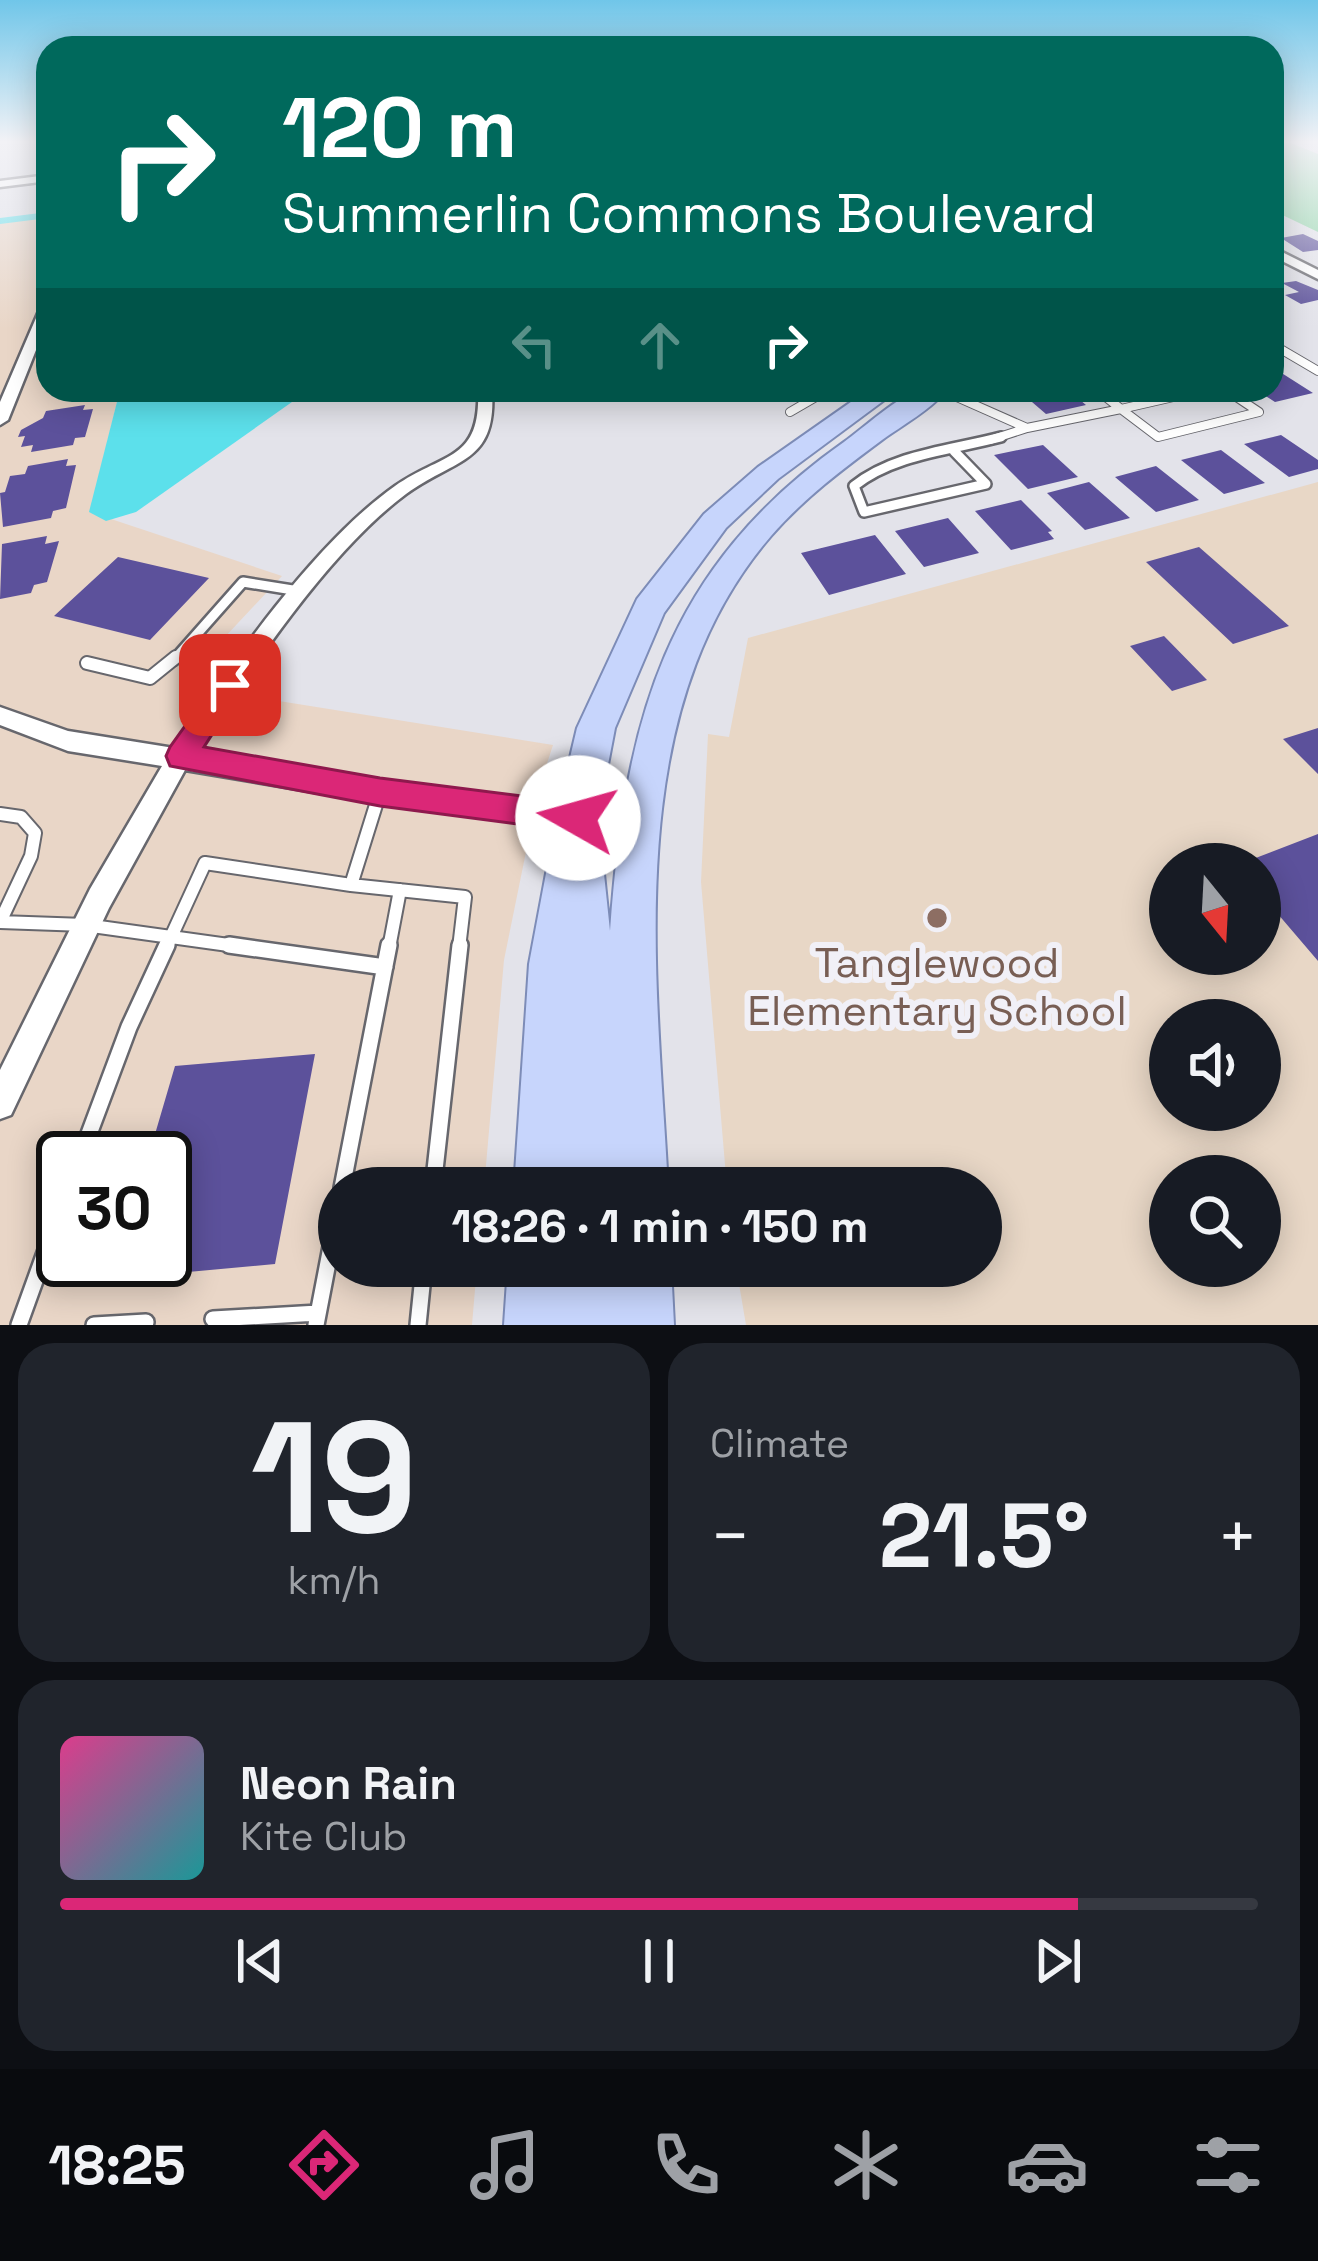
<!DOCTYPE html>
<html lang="en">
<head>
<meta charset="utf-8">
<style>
  body { margin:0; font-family:"Space Grotesk",sans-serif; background:#20242c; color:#f1f3f6; height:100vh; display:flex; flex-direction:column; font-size:45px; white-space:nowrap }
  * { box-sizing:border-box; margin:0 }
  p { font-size:39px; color:#9ea1a6 }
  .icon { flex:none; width:66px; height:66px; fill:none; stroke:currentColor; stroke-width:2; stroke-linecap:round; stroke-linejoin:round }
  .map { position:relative; height:1325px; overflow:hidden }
  .drawer { display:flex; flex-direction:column; gap:18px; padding:18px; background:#0d0f14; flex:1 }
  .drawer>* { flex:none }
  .guide { position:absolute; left:36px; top:36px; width:1248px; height:366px; border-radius:36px; box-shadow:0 6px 30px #0003; background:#00695c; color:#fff; overflow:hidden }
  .needle { width:78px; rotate:162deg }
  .controls { position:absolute; left:1149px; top:843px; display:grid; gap:24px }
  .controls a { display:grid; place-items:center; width:132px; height:132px; border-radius:50%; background:#171b24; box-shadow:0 6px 30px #0003; font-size:60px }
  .speed { position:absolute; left:36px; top:1131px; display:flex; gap:24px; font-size:60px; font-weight:700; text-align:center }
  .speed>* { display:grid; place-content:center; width:156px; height:156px; border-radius:50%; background:#171b24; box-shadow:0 6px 30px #0003; line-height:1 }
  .speed .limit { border:6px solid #111; border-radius:18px; background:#fff; color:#111 }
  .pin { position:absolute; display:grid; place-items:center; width:102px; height:102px; color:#fff; margin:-51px; border-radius:24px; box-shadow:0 6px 18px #0006 }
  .me { position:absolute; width:132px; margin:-66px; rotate:277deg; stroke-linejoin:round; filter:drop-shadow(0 0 9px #0008) }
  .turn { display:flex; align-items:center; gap:42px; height:252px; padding:0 48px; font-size:54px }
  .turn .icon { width:156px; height:156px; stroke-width:2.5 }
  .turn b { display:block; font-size:84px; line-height:102px }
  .lanes { display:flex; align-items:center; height:114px; padding:0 48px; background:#0003; justify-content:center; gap:60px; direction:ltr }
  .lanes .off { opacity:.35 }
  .big { font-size:90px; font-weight:700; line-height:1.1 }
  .drawer .widget { flex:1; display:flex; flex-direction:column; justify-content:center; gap:18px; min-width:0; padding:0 42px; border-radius:36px; background:#20242c }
  .drawer .dial { align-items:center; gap:0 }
  .dial b { font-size:156px; line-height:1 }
  .song { display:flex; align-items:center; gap:36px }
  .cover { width:144px; height:144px; border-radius:18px; background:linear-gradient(135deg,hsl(330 70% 55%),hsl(180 70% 35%)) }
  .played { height:12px; border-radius:6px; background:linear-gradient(90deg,#db2777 85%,#363941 85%) }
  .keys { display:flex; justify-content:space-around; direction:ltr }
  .heat { display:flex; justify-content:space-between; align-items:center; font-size:66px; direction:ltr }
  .drawer .tiles { flex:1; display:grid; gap:18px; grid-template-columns:1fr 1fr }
  .widget:last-child { grid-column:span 2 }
  .trip { position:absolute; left:318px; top:1167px; width:684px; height:120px; border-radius:60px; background:#171b24; box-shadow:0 6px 30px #0003; font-weight:700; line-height:120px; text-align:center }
  .tab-bar { display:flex; height:192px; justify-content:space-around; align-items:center; background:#090b0e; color:#9ea1a6 }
  .tab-bar .icon { width:84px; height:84px }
  .tab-bar .active { color:#db2777 }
  .tab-bar b { font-size:54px; color:#f1f3f6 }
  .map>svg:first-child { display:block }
</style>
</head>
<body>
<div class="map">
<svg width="1318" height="1325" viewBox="0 0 1318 1325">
  <rect width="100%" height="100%" fill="#e3e3ea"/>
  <path fill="#e9d6c7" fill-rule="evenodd" d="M48,217v173h72l-30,122 192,64 -102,109 373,60 -14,43 -35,172 -20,228h-145v78h138l-5,59h-472v-1102zM63,1158h102v102h-102z"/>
  <path fill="#e8d7c6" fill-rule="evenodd" d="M1318,482v843h-572l-10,-59h245v-78h-254l-26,-306 7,-148 21,3 19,-99zM1170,864h90v90h-90zM1170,1020h90v90h-90zM1170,1176h90v90h-90z"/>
  <path fill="#8bd6a5" d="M1272,143h19l27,11v78l-46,-22z"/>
  <path fill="#5ce0eb" d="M120,390h189l-173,122 -30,9 -17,-9z"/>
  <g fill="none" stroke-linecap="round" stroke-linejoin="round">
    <path fill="#5ce0eb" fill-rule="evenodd" d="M48,212v6l-48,6v-6z"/>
  </g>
  <path fill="#5c519b" d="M1303,234l15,7v9l-15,2 -22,-14z
    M1296,281l22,9v10l-17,4 -16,-9 14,-3 -17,-9z
    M1280,372l33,21 -38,9 -19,-12h16v-16z
    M1018,390h50l18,15 -40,9z
    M85,405l-2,5 10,-1 -8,28 -10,1 -2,7 -42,7 2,-7 -12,2 4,-11 -7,1 3,-7 22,-12 3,-7z
    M1281,435l37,25v9l-29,8 -45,-33z
    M1043,445l35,32 -50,12 -34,-34z
    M1221,450l44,33 -41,11 -43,-34z
    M68,459l-2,7 10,-1 -10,43 -13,3 -2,7 -48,9 -3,-34 5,-1 5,-16 15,-2 3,-8z
    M1156,466l43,34 -43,12 -41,-35z
    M1089,482l41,36 -45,12 -38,-37z
    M1021,500l31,31 -4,1 6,7 -43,11 -36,-39z
    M948,518l31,35 -55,14 -29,-36z
    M875,535l31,39 -77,21 -28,-42z
    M47,536l-2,8 14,-3 -12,41 -13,3 -3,8 -31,6 2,-55z
    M1199,547l90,79 -56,18 -87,-82z
    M118,557l91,21 -59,62 -96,-24z
    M1164,636l43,44 -35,11 -42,-45z
    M1318,728v46l-35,-35z
    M1318,834v127l-58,-68v-29h-20z
    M315,1054l-40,210 -163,15 6,-19h47v-102h-17l27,-92z"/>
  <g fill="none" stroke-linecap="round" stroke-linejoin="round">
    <g stroke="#67676d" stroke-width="10">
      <path id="service-far3" d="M1272,344l46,27
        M941,390l86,38 94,-19 37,28 101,-25 -33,-22
        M1097,390l24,19 83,-19
        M790,412l38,-22
        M990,440l37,-12"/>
    </g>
    <g stroke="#67676d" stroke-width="14">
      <path id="service-far2" d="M954,451l32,33 -122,28 -10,-26c40,-32 98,-36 147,-49
        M174,660l69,-78 56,9"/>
    </g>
    <g stroke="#67676d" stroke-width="16">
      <path id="service-far1" d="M87,663l63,15 26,-21
        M380,792l-29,93 114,12 -6,51
        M0,814l21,3 14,16 -4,23 -30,64
        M0,922l85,3 165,23
        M166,948l39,-85 146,22
        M389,948l11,-58"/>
    </g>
    <g stroke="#67676d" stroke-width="20">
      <path id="service" d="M229,945l156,22
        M80,1158l49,-131 38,-82
        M342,1188l47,-243
        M433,1188l27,-243
        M213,1319l105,-6
        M19,1325l44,-122
        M94,1325l52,-3
        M316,1325l23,-120
        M418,1325l6,-59"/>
    </g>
    <g stroke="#67676d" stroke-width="5">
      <path id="minor" d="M48,175v6l-48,6v-6z
        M1272,247l46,23v9l-46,-23z
        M48,300v20l-40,100 -8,5v-23l42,-98z
        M478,390h14c5,74 -37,68 -86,104 -78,58 -156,176 -209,258l183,29 197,25 9,3 3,8 -3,8 -9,3 -197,-25 -195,-33 -76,138 -98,207 -11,4v-49l90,-181 72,-123 -94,-15 -68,-26v-18l68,24 106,17c57,-84 138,-203 221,-262 48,-34 86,-24 83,-96z"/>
    </g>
    <g stroke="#7d8cb7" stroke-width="4">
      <path id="primary" d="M868,390h30l-120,89 -52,49 -62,85 -49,115 -17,89 12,114c15,-210 54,-362 234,-489 18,-13 56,-47 75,-52 8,-2 20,0 28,0 -17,20 -44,35 -65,50 -39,29 -79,59 -111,96 -152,177 -114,437 -103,652h-154l15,-224 18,-96 11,-17 -2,-34 21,-89 60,-129 67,-85 54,-47z
        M508,1266h163l3,59h-170z"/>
    </g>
    <use href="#service-far3" stroke="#fff" stroke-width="8"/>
    <use href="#service-far2" stroke="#fff" stroke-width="9"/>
    <use href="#service-far1" stroke="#fff" stroke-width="12"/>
    <use href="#service" stroke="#fff" stroke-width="15"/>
    <use href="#minor" fill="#fff" fill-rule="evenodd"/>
    <use href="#primary" fill="#c7d5fc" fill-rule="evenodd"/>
  </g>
  <linearGradient id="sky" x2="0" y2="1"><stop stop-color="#70c6e9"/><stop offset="0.43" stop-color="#f2f2f6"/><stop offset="1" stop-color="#f2f2f6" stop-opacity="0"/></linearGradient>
  <rect width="1318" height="329" fill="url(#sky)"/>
  <path fill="#db2777" stroke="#8e194d" stroke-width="3" d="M230,674l10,3 4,8 -40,62 176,31 198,25 11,4 4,11 -4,10 -11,4 -198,-26 -210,-40 -4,-10 4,-9 50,-70z"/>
  <circle fill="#8d6e63" stroke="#f1f0f7" stroke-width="4.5" cx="937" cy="918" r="12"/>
  <g text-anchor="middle" stroke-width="12" stroke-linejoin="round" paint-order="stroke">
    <g font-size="42" fill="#785e54" stroke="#f1f0f7">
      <text x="937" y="977">Tanglewood<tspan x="937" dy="48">Elementary School</tspan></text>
    </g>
  </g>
</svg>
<div class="controls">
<a><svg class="needle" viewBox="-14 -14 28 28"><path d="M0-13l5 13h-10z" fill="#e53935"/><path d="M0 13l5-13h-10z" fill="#9ea1a6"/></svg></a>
<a><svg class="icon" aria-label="sound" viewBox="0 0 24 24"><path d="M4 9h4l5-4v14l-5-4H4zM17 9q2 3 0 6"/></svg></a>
<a><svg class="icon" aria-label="search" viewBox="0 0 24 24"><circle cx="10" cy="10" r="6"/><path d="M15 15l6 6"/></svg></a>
</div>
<div class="speed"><div class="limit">30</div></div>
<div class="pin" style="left:230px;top:685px;background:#d93025"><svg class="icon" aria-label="arrive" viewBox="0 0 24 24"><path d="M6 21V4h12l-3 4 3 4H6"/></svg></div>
<svg class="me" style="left:578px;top:818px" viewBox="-20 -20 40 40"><circle r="19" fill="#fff"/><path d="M0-13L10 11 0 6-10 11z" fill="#db2777"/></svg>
<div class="trip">18:26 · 1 min · 150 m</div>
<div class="guide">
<div class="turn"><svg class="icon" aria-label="right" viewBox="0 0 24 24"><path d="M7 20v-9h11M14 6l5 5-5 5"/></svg><div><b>120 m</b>Summerlin Commons Boulevard</div></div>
<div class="lanes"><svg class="icon off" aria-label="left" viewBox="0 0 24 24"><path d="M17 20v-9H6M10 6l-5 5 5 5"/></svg><svg class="icon off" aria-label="ahead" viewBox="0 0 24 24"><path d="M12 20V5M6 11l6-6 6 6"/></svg><svg class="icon" aria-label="right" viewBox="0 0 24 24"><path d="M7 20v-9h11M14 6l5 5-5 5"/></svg></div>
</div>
</div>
<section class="drawer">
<div class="tiles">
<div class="widget dial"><b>19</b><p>km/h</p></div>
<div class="widget"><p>Climate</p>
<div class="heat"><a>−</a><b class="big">21.5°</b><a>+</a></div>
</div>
<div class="widget">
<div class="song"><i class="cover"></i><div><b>Neon Rain</b><p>Kite Club</p></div></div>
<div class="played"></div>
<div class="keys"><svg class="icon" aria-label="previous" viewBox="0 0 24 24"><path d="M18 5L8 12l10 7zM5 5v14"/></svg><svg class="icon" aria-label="pause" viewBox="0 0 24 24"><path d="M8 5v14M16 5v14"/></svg><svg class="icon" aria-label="next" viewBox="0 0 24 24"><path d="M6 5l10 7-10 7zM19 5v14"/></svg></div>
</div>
</div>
</section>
<nav class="tab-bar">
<b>18:25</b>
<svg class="icon active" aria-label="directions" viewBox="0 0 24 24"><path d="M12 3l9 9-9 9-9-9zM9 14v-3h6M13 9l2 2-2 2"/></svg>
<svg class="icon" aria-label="music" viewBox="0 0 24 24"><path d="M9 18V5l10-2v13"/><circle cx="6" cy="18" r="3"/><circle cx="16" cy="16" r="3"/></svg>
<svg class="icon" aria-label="phone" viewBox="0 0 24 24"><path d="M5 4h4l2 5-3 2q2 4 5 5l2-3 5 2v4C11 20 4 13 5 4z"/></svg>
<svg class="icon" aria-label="climate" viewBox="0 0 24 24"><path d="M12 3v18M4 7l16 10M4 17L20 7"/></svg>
<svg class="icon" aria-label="car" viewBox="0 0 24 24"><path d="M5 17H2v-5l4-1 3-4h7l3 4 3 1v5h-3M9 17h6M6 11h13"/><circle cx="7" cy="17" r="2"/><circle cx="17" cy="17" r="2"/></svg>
<svg class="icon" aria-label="filters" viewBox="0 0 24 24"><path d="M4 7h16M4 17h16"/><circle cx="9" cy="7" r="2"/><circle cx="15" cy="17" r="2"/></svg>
</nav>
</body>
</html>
